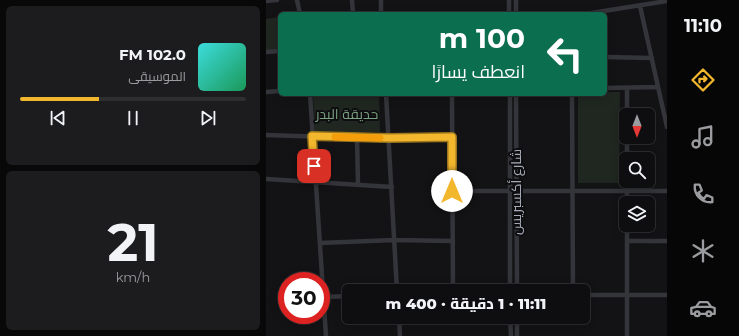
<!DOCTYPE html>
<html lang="ar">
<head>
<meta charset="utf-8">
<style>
  body { margin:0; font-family:Montserrat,Cairo,sans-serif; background:#1c1c1e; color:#f1f3f6; direction:rtl; height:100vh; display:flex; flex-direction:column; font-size:15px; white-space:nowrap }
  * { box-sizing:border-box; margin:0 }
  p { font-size:13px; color:#9b9c9f }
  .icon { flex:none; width:22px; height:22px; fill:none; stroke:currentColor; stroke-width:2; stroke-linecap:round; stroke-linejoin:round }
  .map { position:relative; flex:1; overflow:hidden; direction:ltr }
  .sheet { display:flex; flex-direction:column; gap:6px; padding:6px; background:#080809; width:266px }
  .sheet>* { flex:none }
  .banner { position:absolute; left:12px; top:12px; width:329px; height:84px; border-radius:6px; box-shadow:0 2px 10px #0003,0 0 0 1px #2e2e30; direction:rtl; background:#0b6e4f; color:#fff; overflow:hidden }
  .needle { width:26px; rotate:180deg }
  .tools { position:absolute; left:353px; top:108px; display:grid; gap:8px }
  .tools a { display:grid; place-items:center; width:36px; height:36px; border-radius:6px; background:#0e0e10; box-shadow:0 2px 10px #0003,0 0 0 1px #2e2e30; font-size:20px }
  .speed { position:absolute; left:12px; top:272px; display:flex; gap:8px; font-size:20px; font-weight:700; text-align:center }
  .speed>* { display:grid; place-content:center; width:52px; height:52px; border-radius:50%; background:#0e0e10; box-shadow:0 2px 10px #0003,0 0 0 1px #2e2e30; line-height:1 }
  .speed .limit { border:6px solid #d22; background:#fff; color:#111 }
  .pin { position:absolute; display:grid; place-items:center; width:34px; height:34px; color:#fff; margin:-17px; border-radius:8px; box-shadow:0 2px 6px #0006 }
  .me { position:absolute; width:44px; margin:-22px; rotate:0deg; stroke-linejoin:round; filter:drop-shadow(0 0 3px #0008) }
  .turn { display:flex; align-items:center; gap:14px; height:84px; padding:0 16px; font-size:18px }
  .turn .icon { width:52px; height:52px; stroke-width:2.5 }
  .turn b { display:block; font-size:28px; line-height:34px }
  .sheet .tile { flex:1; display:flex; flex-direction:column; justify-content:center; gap:6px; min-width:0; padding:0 14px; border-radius:6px; background:#1c1c1e }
  .sheet .dial { align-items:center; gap:0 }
  .dial b { font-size:52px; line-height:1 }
  .song { display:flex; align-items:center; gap:12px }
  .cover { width:48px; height:48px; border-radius:6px; background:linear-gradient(135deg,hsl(180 70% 55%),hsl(150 70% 35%)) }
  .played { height:4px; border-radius:2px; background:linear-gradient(90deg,#f2b72d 35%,#2e2e30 35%) }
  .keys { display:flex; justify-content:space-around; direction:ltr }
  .trip { position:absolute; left:76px; top:284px; width:248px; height:40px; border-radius:6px; background:#0e0e10; box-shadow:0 2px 10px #0003,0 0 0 1px #2e2e30; font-weight:800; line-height:40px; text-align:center; direction:rtl }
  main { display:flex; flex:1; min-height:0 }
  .tab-bar { display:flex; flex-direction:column; width:72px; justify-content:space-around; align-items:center; background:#060606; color:#9b9c9f }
  .tab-bar .icon { width:28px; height:28px }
  .tab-bar .active { color:#f2b72d }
  .tab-bar b { font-size:18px; color:#f1f3f6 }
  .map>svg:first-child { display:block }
</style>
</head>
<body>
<main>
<nav class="tab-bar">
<b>11:10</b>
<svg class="icon active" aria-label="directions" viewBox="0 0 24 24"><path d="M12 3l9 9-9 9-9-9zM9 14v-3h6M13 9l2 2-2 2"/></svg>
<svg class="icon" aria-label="music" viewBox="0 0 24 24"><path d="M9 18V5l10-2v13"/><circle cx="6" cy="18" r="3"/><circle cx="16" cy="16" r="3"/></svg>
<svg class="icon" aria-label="phone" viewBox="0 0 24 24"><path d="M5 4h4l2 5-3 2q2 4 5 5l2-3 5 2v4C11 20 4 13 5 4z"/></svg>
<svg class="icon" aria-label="climate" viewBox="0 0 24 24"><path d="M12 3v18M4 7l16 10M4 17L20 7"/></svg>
<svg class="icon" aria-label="car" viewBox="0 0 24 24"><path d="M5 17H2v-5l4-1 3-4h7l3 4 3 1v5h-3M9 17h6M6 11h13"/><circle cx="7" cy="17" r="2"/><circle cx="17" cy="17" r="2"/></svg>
</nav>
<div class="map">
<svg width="401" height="336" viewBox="0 0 401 336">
  <rect width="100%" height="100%" fill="#131315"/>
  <path fill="#1f2720" d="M14,17v33h-14v-31z
    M339,92h15l-1,91h-41v-89h27z
    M47,94h66l1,38 -65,1z"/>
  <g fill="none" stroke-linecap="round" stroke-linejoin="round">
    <path stroke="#34353a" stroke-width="4.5" d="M31,0l3,14
      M86,0l1,14
      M115,0v14
      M243,0v14
      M250,0v14
      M0,1l11,-1
      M374,6l27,121
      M319,14l82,-13
      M0,52l14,-1
      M339,57l47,1
      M339,88l53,-1
      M361,88v27
      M0,92l14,-1
      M44,94l16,242
      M120,94l11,197
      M186,94l1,197
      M244,94v197
      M250,94l1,197
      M306,94l1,197
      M0,135l123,4 63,-2
      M91,137l1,47
      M361,137v22
      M0,179l126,8
      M361,181v22
      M186,191h58
      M250,191h151
      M361,225v111
      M361,241h40
      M54,243l74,-3 59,1
      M317,295h84
      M58,297l25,-1
      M133,317l1,19
      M244,317l1,19
      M251,336v-19"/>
  </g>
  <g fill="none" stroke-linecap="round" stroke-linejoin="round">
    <g stroke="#9d771d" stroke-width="10">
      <path id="route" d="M48,166l-2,-30 77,2 63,-1v54"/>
    </g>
    <use href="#route" stroke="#f2b72d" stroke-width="7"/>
    <path stroke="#f59e0b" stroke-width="7" d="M69,137l45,1"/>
  </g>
  <g text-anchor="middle" stroke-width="4" stroke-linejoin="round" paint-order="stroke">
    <g font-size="14" fill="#7ba07f" stroke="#0e0e10">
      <text x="81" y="119">حديقة البدر</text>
    </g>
    <g font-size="14" fill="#a4a9b5" stroke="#0e0e10">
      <text transform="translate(250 192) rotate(-90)" y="5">شارع أكسبريس</text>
    </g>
  </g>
</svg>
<div class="tools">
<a><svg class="needle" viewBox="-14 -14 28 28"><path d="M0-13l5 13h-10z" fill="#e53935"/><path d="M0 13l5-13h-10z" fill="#9b9c9f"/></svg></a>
<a><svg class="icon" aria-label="search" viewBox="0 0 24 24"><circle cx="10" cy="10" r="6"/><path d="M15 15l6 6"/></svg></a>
<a><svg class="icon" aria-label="layers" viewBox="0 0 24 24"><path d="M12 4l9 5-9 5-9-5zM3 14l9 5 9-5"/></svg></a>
</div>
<div class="speed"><div class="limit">30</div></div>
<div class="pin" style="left:48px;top:166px;background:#d93025"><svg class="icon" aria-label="arrive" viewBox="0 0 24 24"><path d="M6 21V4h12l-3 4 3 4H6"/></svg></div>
<svg class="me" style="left:186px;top:191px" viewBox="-20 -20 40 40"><circle r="19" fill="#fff"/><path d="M0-13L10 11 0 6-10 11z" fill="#f2b72d"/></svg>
<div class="trip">11:11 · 1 دقيقة · 400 m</div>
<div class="banner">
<div class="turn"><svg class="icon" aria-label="left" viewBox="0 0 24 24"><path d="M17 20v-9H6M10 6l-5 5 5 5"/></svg><div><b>100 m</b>انعطف يسارًا</div></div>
</div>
</div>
<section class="sheet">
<div class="tile">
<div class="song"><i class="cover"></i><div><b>102.0 FM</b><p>الموسيقى</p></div></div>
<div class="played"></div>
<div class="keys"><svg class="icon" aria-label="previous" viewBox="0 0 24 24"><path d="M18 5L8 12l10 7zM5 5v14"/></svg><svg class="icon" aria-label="pause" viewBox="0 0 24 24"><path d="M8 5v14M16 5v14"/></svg><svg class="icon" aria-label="next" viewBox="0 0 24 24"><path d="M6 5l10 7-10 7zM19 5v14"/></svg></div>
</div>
<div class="tile dial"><b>21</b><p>km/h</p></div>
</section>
</main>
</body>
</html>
